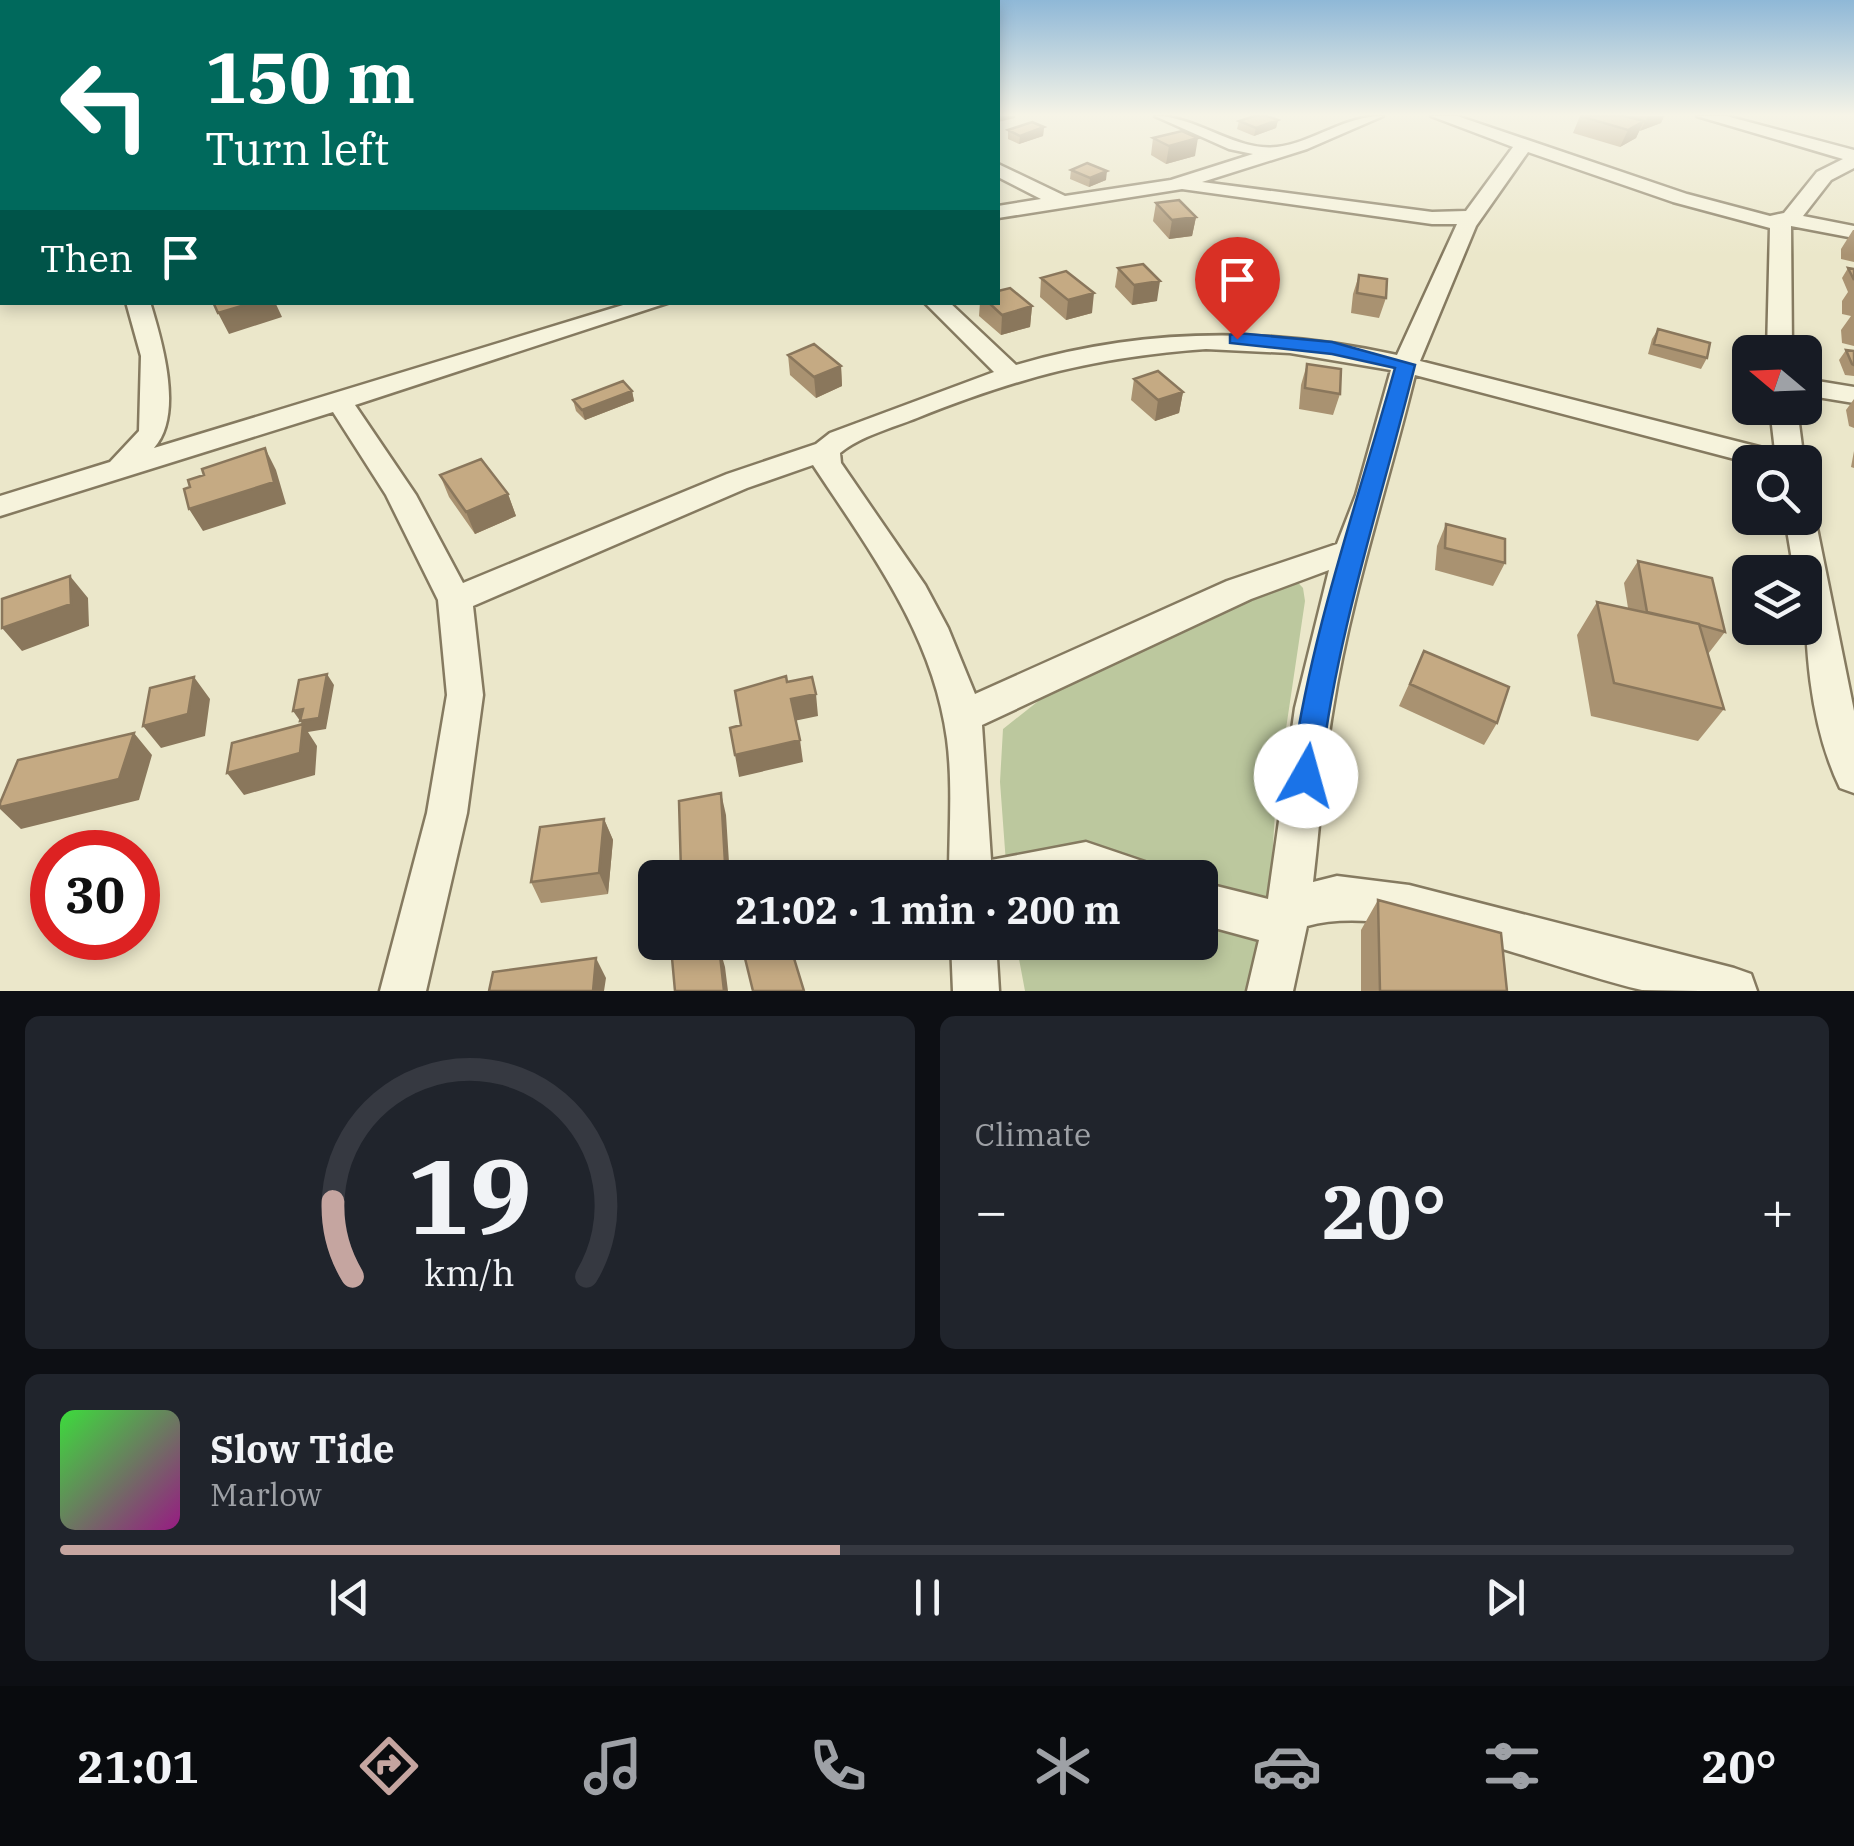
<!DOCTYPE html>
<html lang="en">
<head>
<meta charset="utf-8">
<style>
  body { margin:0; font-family:"IBM Plex Serif",serif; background:#20242c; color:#f1f3f6; height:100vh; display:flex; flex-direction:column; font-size:38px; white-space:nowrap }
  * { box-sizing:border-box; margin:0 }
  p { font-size:32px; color:#9ea1a6 }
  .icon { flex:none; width:55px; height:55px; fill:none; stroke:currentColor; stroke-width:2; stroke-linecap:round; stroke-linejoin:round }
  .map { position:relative; height:991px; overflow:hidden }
  .details { display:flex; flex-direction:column; gap:25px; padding:25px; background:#0d0f14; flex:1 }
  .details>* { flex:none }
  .top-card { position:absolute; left:0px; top:0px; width:1000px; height:305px; box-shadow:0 5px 15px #0003; background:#00695c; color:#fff; overflow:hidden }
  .needle { width:65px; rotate:289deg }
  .buttons { position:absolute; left:1732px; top:335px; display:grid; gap:20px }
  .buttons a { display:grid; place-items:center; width:90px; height:90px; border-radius:15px; background:#171b24; box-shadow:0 5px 15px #0003; font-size:50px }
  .speed { position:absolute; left:30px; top:830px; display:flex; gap:20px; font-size:50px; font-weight:700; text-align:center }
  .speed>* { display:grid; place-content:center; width:130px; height:130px; border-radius:50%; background:#171b24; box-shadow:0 5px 15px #0003; line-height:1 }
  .speed .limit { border:15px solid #d22; background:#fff; color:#111 }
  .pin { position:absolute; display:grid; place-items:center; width:85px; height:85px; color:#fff; margin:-102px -42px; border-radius:50% 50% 50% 0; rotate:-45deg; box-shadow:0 0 10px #0007 }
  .pin .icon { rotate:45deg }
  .me { position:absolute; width:110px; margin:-55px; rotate:7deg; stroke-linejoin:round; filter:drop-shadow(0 0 8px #0008) }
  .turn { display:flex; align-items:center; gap:35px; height:210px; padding:0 40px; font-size:45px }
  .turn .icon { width:130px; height:130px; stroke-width:2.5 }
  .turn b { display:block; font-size:70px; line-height:85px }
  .then { display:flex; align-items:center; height:95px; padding:0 40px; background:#0003; gap:20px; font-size:38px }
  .big { font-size:75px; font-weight:700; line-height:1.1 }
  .details .tile { flex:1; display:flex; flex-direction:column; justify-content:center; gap:15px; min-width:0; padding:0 35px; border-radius:15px; background:#20242c }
  .details .dial { align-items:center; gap:0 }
  .dial svg { height:260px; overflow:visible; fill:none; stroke:#363941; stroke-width:7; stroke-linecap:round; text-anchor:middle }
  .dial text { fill:#f1f3f6; stroke:none }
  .song { display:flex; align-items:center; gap:30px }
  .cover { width:120px; height:120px; border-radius:15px; background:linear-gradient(135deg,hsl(120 70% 55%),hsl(310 70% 35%)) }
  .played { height:10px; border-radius:5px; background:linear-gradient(90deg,#c5a5a0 45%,#363941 45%) }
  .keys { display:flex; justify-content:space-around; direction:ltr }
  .heat { display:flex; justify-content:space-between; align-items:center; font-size:55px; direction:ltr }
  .details .tiles { flex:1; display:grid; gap:25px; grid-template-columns:1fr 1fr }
  .tile:last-child { grid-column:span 2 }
  .trip { position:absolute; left:638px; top:860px; width:580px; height:100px; border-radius:15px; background:#171b24; box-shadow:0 5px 15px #0003; font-weight:700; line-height:100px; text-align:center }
  .menu { display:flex; height:160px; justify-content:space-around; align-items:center; background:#090b0e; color:#9ea1a6 }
  .menu .icon { width:70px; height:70px }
  .menu .active { color:#c5a5a0 }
  .menu b { font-size:45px; color:#f1f3f6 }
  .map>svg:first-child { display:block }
</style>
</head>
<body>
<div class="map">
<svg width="1854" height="991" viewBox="0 0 1854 991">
  <rect width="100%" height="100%" fill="#ebe7ca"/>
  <path fill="#bcc89e" d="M1290,574l13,14 2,13 -29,195 -7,115 -13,80h-231l-9,-48 184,-1v-64l-193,-1 -7,-95 3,-53 87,-69z"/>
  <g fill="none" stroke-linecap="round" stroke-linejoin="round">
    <g stroke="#857a60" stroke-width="5">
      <path id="minor" d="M1155,116c42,0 81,36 122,31 38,-5 66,-31 106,-31l-76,33 -105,33 230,30 34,-1 47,-64 -82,-31h26l230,78 83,22 14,-3 33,-41 26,-13 -146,-43h29l128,34v18l-23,12 -28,36 51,10v12l-63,-12 1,126h-25l3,-124 -97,-26 -145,-50 -52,74 -56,135 355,90 -5,-43h27l7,54 -54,1 -335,-88c-27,111 -64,220 -82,333 -10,57 -13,117 -20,174l24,-6 72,9 325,83 17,6 6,17c-36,0 -79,0 -115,-1 -93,-21 -245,-89 -335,-64l-14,65h-46l12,-51 -59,-16v-42l68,17 27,-191 34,-138 -78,29 -269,126 9,135 95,-18 65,22 6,14h-208c0,-46 4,-94 -2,-139 -14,-105 -78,-189 -134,-274l-66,23 -274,118 10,89 -16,118 -41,178h-46l47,-178 20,-118 -9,-95 -52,-105 -53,-83 -333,104v-20l110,-34 29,-31 2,-75 -15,-54h24c12,39 34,113 4,146l479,-146h37l-315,103 61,90 47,88 264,-109 89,-30 14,-11 164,-61 -70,-70h25l67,63c125,-37 254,-38 381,-10l60,-131h-25l-250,-35 -184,29v-12l43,-7 -43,-22v-13l67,32 106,-16 82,-26 -24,-5zM1206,349l84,4 101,17 -35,125 -19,49 -110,37 -252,113 -27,-66 -23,-43 -84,-122 -1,-10c21,-17 52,-25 77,-35 102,-41 179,-61 289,-69z
        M0,142h2v10h-2z
        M2,259v14l-2,1v-14z
        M1805,379l49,8v16l-49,-8z
        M1805,509l10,9 39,193v82l-14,-5c-32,-67 -35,-146 -35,-216h-11l-9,-54h20z
        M951,942h45l3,49h-46z"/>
    </g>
    <use href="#minor" fill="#f6f3dc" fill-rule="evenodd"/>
  </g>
  <path fill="#a99271" d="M1580,116h84l-3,7 -22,8 -3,7 -16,9 -47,-14z
    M1278,120l-2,8 -22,8 -17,-7 2,-8z
    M1044,127l-1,9 -24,8 -11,-5v-9z
    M1153,138l42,18 -29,8 -15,-9z
    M1071,170l35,10 -17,7 -19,-8z
    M1156,203l40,14 -4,19 -23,3 -16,-18z
    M1853,230h1v32l-13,-3v-10z
    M1118,268l39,33 -25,4 -17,-18z
    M1848,268l6,1v77l-12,-3 -1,-13 10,-14 -9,-2v-13l6,-9 -6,-14z
    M1359,275l27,23 -7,20 -28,-5 2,-19z
    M1041,278l51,35 -26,7 -26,-23z
    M980,302h18l34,4 -2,21 -29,8 -22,-19z
    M1658,329l49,29 -6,11 -53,-15 4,-15z
    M1846,350l8,1v25l-9,-1 -6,-15z
    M788,355l53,11 1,20 -26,12 -26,-23z
    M1307,364l33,30 -7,21 -34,-6 2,-24z
    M1134,379l49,13 -4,21 -24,8 -24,-21z
    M632,391l2,10 -49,19 -9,-9 -3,-11z
    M1854,399v29l-5,-2 -3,-16z
    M1854,451v17l-3,-1z
    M440,475l68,19 8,22 -41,18 -26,-37z
    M1446,524l59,39 -12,23 -58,-16 2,-24z
    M1638,561l87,71 -17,22 16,55 -26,32 -107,-25 -14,-81 20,-33 31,6 -4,-25z
    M1424,651l73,72 -13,22 -85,-39z
    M604,819l9,21 -5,54 -67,9 -10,-21z
    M1378,900l129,91h-146v-61z"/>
  <path fill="#8a775c" d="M998,116h17v2l-17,4z
    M1648,116h16l-3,7 -21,8z
    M1278,120l-2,8 -22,8 2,-8z
    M1644,121l-8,17 -16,9 8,-17z
    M1044,127l-1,9 -24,8 1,-8z
    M1198,138l-3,18 -29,8 3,-18z
    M1107,171l-1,9 -17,7 1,-9z
    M1196,217l-4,19 -23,3 3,-19z
    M1160,281l-3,20 -25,4 2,-20z
    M1094,293l-2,20 -26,7 2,-20z
    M255,302h20l7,15 -53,17 -11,-21z
    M1032,306l-2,21 -29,8 1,-20z
    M841,366l1,20 -26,12 -2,-21z
    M632,391l2,10 -49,19 -3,-10z
    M1183,392l-4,21 -24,8 3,-21z
    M265,448l11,22 10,34 -83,27 -14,-22z
    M508,494l8,22 -41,18 -9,-22z
    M70,576l18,22 1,28 -67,25 -20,-23z
    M327,674l7,11 -8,44 -18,3 9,14 -2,29 -71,20 -17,-22 76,-48 -10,-14z
    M194,677l16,22 -5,37 -44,12 -18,-22z
    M816,694l2,22 -24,5 -3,-22z
    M134,733l18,22 -13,45 -118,29 -21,-20v-2z
    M800,740l3,22 -64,15 -4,-22z
    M721,793l5,22 4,63h-47l-2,-6z
    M604,819l9,21 -5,54 -9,-21z
    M719,946l6,21 3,24h-4z
    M596,958l10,20 -2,13h-11z"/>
  <path fill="#c5aa83" stroke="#8a775c" stroke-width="2.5" d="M1254,116h13l11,4 -22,8 -17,-7z
    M1580,116h44l20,5 -16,9z
    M1032,122l12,5 -24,9 -12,-6z
    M1182,131l16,7 -29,8 -16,-8z
    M1087,163l20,8 -17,7 -19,-8z
    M1179,200l17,17 -24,3 -16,-17z
    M1143,264l17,17 -26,4 -16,-17z
    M1848,268l6,1v11z
    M1066,271l28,22 -26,7 -27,-22z
    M1359,275l28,4 -1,19 -29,-5z
    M1010,288l22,18 -30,9 -14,-13h10v-11z
    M213,302h42l-37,11z
    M1658,329l52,14 -3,15 -53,-14z
    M814,344l27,22 -27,11 -26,-22z
    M1846,350l8,1v14l-2,-1z
    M1307,364l34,5 -1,25 -35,-6z
    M1158,371l25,21 -25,8 -24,-21z
    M623,381l9,10 -50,19 -9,-10z
    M265,448l9,34 -85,27 -5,-20 6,-2 -2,-7 16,-5 -2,-6z
    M481,459l27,35 -42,18 -26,-37z
    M1446,524l59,15v24l-60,-15z
    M1638,561l74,17 13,54 -25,-7 -1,-1 -52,-12z
    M70,576l1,28 -69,24v-29z
    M1597,602l102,22 25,85 -110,-26z
    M1424,651l85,36 -12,36 -87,-39z
    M327,674l-8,44 -19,3 3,-12 -10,2 6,-31z
    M786,676l1,6 25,-5 4,17 -25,5 9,41 -65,15 -5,-27 11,-3 -6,-34z
    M194,677l-6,37 -45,12 7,-38z
    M303,724l-3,29 -73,20 5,-30z
    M134,733l-15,46 -119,28v-4l18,-43z
    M721,793l4,70 -44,9 -2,-71z
    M604,819l-5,54 -68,9 9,-55z
    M1378,900l123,33 6,58h-127z
    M741,942h48l15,49h-51z
    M719,946l5,45h-49l-3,-33z
    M596,958l-3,33h-104l4,-19z"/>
  <linearGradient id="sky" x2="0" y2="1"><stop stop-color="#8fb8d7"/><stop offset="0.45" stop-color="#f6f4e7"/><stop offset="1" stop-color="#f6f4e7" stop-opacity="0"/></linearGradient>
  <rect width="1854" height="255" fill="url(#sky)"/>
  <path fill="#1a73e8" stroke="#114b97" stroke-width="2.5" d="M1237,333l95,9 83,23c-34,137 -79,269 -95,411l-4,9 -10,3 -11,-3 -4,-9c19,-141 66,-272 104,-408l-63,-14 -102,-11v-8z"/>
</svg>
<div class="buttons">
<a><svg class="needle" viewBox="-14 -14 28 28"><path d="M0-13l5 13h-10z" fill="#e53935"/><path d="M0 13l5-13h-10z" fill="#9ea1a6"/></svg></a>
<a><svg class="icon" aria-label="search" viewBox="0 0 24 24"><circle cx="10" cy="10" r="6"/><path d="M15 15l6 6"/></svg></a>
<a><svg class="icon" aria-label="layers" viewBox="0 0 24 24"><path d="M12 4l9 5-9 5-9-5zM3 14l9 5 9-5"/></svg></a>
</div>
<div class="speed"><div class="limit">30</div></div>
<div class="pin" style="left:1237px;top:339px;background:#d93025"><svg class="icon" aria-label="arrive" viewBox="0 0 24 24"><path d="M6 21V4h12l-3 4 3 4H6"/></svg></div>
<svg class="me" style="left:1306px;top:776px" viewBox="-20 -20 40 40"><circle r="19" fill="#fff"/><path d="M0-13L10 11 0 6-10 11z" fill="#1a73e8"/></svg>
<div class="trip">21:02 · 1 min · 200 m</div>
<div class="top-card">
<div class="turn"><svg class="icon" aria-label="left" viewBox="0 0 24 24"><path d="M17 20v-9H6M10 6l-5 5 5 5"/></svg><div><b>150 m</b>Turn left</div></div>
<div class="then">Then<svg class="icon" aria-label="arrive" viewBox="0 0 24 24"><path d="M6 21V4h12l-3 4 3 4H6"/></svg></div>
</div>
</div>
<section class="details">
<div class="tiles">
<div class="tile dial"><svg viewBox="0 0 100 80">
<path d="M14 69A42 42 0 1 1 86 69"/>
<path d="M14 69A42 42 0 0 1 8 46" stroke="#c5a5a0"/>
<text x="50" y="56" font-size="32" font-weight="700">19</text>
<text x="50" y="72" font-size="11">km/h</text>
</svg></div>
<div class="tile"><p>Climate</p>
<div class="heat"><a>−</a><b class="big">20°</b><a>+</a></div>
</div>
<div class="tile">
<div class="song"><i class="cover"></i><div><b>Slow Tide</b><p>Marlow</p></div></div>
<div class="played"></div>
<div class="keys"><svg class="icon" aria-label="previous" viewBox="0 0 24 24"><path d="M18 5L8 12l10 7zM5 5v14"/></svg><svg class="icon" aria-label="pause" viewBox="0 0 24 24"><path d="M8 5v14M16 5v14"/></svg><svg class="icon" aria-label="next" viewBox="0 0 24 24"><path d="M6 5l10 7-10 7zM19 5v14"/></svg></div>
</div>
</div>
</section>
<nav class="menu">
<b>21:01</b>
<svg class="icon active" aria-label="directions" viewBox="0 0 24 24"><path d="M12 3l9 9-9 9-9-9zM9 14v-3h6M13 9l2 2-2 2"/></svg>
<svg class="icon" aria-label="music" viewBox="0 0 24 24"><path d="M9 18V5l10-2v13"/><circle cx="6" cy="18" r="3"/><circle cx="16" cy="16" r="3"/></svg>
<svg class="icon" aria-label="phone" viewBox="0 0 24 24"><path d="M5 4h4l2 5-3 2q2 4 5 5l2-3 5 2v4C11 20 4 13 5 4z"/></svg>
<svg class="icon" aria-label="climate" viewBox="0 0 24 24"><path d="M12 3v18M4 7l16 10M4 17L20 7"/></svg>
<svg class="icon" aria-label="car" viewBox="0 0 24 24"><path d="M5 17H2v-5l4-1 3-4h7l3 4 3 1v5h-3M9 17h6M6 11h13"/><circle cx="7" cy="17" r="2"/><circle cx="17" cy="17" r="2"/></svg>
<svg class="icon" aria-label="filters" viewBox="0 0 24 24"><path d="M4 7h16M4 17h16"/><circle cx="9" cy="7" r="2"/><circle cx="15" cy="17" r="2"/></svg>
<b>20°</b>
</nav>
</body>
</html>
